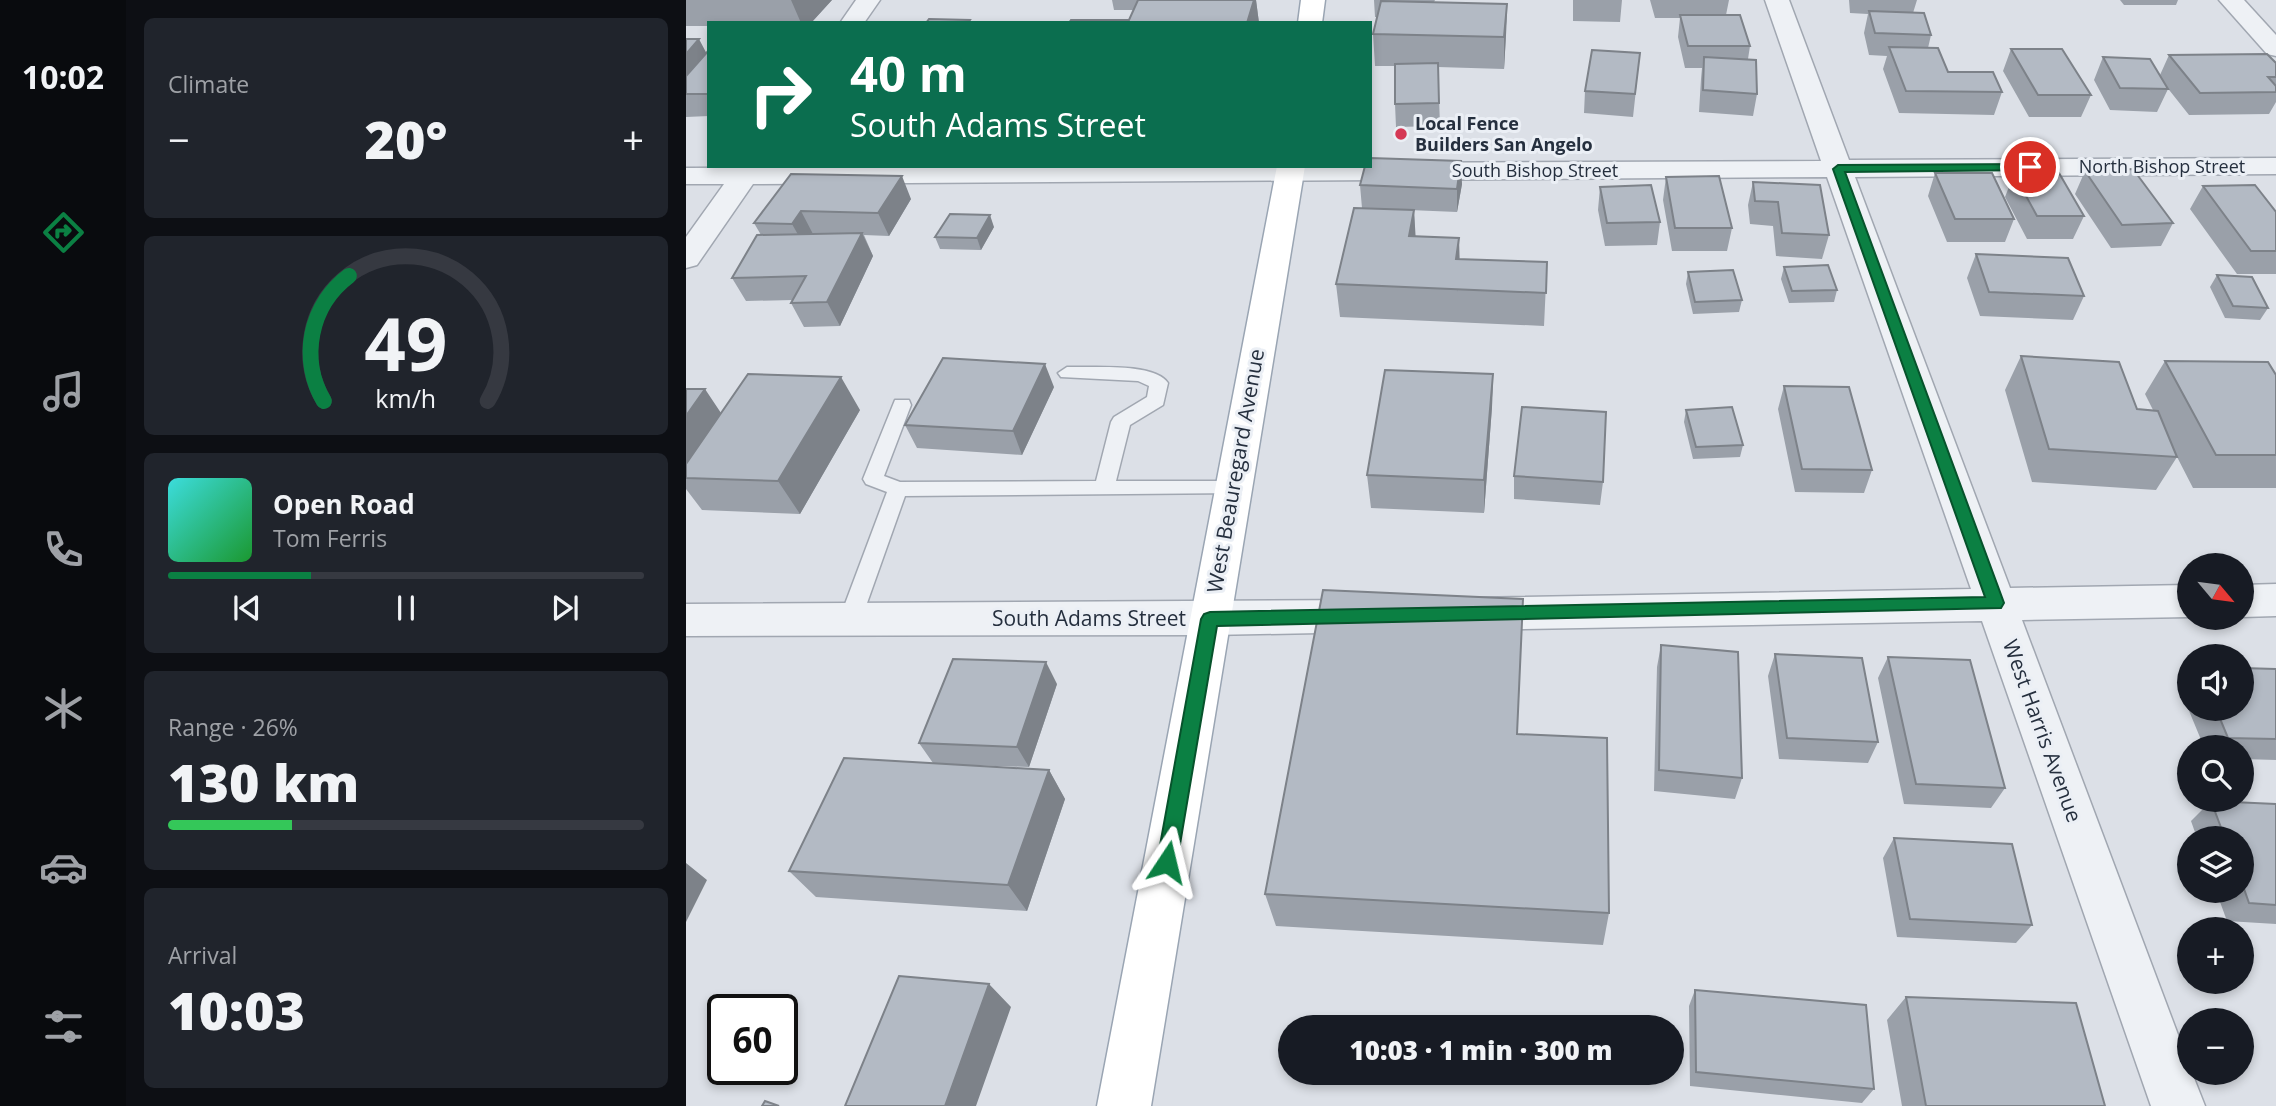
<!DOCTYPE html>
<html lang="en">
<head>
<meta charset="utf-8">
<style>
  body { margin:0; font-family:"Open Sans",sans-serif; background:#20242c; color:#f1f3f6; height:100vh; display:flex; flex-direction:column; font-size:26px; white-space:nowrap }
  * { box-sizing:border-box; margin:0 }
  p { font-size:23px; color:#9ea1a6 }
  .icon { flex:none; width:38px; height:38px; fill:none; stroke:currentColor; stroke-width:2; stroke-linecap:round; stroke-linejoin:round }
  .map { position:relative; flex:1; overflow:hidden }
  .details { display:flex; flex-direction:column; gap:18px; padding:18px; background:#0d0f14; width:560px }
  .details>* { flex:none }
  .hud { position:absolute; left:21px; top:21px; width:665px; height:147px; border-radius:0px; box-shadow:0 4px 10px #0003; background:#0b6e4f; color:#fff; overflow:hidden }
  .needle { width:46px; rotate:119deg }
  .fabs { position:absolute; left:1491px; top:553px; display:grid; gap:14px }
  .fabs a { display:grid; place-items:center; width:77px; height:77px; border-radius:50%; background:#171b24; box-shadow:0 4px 10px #0003; font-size:35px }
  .speed { position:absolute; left:21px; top:994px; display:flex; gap:14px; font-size:35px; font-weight:700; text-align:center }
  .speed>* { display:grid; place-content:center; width:91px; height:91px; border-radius:50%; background:#171b24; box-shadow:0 4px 10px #0003; line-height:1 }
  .speed .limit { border:4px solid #111; border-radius:10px; background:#fff; color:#111 }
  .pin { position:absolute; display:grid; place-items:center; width:60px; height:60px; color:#fff; margin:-30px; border:4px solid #fff; border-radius:50%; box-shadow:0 2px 7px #0007 }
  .me { position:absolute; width:77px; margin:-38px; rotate:10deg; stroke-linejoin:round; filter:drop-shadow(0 0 5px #0008) }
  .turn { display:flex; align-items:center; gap:24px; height:147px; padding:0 28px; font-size:32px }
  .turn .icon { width:91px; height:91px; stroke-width:2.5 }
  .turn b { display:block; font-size:49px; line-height:60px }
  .big { font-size:52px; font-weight:800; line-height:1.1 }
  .details .widget { flex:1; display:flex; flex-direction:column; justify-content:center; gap:10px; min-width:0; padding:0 24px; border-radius:10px; background:#20242c }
  .details .dial { align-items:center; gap:0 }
  .dial svg { height:182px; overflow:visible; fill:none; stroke:#363941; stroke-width:7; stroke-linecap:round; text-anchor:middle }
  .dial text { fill:#f1f3f6; stroke:none }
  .song { display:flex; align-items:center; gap:21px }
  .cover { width:84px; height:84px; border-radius:10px; background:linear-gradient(135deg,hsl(180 70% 55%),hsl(130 70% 35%)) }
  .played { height:7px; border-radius:4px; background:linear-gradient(90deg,#0b8043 30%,#363941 30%) }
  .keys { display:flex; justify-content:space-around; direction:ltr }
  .heat { display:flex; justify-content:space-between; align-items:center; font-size:38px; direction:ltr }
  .charge { height:10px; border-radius:5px; background:linear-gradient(90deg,#34c759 26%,#363941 0) }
  .trip { position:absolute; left:592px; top:1015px; width:406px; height:70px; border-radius:35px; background:#171b24; box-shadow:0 4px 10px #0003; font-weight:800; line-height:70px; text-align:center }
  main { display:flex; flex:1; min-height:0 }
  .menu { display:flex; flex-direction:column; width:126px; justify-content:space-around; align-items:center; background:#090b0e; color:#9ea1a6 }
  .menu .icon { width:49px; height:49px }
  .menu .current { color:#0b8043 }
  .menu b { font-size:32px; color:#f1f3f6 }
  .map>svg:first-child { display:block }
</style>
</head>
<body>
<main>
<nav class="menu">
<b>10:02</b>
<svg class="icon current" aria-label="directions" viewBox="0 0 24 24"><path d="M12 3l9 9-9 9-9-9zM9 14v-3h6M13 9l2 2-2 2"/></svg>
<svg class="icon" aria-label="music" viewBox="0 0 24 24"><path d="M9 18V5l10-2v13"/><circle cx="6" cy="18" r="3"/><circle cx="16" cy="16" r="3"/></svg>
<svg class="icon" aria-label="phone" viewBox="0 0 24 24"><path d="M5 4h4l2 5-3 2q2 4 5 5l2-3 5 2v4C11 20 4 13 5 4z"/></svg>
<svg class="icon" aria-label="climate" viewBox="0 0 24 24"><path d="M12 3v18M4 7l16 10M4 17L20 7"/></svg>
<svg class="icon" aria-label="car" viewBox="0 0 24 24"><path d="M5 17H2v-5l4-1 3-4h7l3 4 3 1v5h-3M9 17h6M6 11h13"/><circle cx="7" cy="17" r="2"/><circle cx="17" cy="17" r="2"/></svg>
<svg class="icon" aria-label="filters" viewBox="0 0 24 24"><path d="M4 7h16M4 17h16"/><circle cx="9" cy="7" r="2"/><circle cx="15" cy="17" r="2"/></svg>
</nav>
<section class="details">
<div class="widget"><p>Climate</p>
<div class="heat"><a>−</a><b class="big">20°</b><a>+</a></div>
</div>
<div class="widget dial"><svg viewBox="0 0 100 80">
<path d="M14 69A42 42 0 1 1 86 69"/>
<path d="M14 69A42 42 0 0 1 25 14" stroke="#0b8043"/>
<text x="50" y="56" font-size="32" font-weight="700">49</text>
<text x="50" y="72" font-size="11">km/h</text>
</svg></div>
<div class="widget">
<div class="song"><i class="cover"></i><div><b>Open Road</b><p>Tom Ferris</p></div></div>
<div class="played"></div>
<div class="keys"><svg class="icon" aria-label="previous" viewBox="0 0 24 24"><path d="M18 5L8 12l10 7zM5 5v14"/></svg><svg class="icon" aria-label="pause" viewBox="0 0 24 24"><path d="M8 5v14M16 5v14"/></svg><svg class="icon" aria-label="next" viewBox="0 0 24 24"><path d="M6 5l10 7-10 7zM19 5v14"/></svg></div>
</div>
<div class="widget"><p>Range · 26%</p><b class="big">130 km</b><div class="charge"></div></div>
<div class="widget"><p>Arrival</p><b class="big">10:03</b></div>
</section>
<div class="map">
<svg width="1590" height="1106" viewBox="0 0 1590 1106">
  <rect width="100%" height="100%" fill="#dce0e7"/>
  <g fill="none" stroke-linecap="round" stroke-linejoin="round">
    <g stroke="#a1a7b1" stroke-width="3">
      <path id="service" d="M381,367c24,1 87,-5 101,16l-5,22 -33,20 -14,56h117l7,2 3,5 -3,5 -335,3 -44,124 -3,6 -8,3 -8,-3 -3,-6 48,-128 -21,-8 -3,-5 32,-79h14l2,5 -27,71 16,6 196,-1 15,-59 3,-5 33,-20 2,-11 -11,-5 -77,-4 -3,-4z"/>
    </g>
    <g stroke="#a1a7b1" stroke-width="3">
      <path id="minor" d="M170,0h24l-16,23h-24z
        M1079,0h24l60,160 427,-2v16l-421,3 155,411 179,-3v32l-167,3 167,444v9h3l13,33h-54l-169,-485 -510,9 -14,-5 -6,-11 6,-11 14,-5 499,-9 -144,-412 -1074,7 -56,81 -11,3v-31l38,-53h-38v-16l684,-2v-3l451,-2z
        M1590,584v32l-34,1v-32z
        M684,600l14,5 6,11 -6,11 -14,5 -160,3 -524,1v-32z"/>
    </g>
    <g stroke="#a1a7b1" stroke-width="3">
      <path id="tertiary" d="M1533,0h25l32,35v21l-9,-2z"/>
    </g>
    <g stroke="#9aa5b3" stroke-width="3">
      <path id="primary" d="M615,0h24l-3,23h-24z
        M591,166h28l-154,940h-54z"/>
    </g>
    <use href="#service" fill="#eef1f5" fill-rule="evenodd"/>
    <use href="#minor" fill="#eef1f5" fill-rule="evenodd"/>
    <use href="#tertiary" fill="#eef1f5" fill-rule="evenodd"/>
    <use href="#primary" fill="#fff" fill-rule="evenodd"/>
  </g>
  <path fill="#9aa0a9" d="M0,0h146l-21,23h-102v3h-23z
    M426,0h144l3,23h-190l60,-3 4,-10h-19z
    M688,0h61l-1,2 73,2 -1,31 -2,34 -66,-2 2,59 -44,1 -1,-23v-38h-20l-2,-32 4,-17h-2z
    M887,0h49l-2,22 -47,-1z
    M964,0h79l-3,15 24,31 -2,13 9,35 -4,22 -54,-4 2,-33 1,-11h-17l-7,-31 2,-19h-25z
    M1163,0h68l-4,13 18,22 -3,13 20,24 54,20 -8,23 -95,-2 -16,-44 4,-13 -18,-1 -5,-22 4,-19 -18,-1z
    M1434,0h58l-2,5h-52z
    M0,39l20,14 3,-3v66l-23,1z
    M1325,49l80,46 -10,22h-52l-26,-46z
    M954,53l-7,64 -49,-4 1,-22z
    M1483,55l107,8v39l-7,12 -80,1 -23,-29 2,3 -11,23 -47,-2 -16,-30 9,-23 57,18z
    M1399,171l88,52 -12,23 -50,2 -36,-54z
    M1249,173l79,46 -9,23h-58l-19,-46z
    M105,174l120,25 -22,37 -25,-1 9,21 -33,70 -36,1 -13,-24 2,-3 -47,1 -14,-23 29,-43 -7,-12z
    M1328,174l70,42 -11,23h-46l-22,-42z
    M980,177l66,51 -5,23h-55l-9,-51z
    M1067,182l76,53 -7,24 -46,-3 -3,-30 -23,-2 -2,-19z
    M776,184l-5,28 -95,-4 -2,-23z
    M1517,186l73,26v62h-39l-47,-65z
    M914,187l60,35 -3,23 -52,1 -7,-36z
    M728,210l1,26 44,23 88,3 -3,64 -204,-9 -4,-33z
    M308,227l-13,23 -41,-1 -5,-12z
    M1290,254l108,42 -11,24 -93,-4 -13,-38z
    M1098,267l53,23 -3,12 -45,1 -8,-24z
    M1002,272l54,28 -3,12 -46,2 -7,-30z
    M1531,275l51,33 -8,12 -35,-2 -15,-31z
    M1335,356l116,53 16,1 -8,-16 20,-33 111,14v113h-83l-18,-35 2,4 -21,33 -124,-8 -27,-92z
    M807,374l-1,33 -8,106 -113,-5 -4,-33z
    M1098,386l88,84 -8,23 -69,-1 -17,-83z
    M368,387l-32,68 -105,-7 -12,-23z
    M0,389l35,24 -30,44 169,-47 -60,104 -98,-4 -16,-21z
    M1000,410l57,35 -3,12 -47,2 -9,-37z
    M828,476l89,6 -3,23 -86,-6z
    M975,645l81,133 -7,21 -81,-8 3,-124z
    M1089,654l103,88 -10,21 -89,-4 -11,-83z
    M1202,657l117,131 -14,20 -87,-4 -26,-126z
    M1590,669v91l-34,-1v-12h-38l-24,-58 9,-11v31h53z
    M371,684l-28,83 -62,-2 82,5 16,29 -38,112 -211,-14 -27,-26 144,-108 -14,-20z
    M831,734l92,179 -6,32 -327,-19 -11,-32z
    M1525,801l65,3v120l-49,-3 -11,-30h26v-53h-45l-6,-17z
    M1208,838l138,87 -16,18 -119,-6 -14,-79z
    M1009,990l179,99 -12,14 -172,-17 -1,-80z
    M1220,997l199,109h-203l-15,-86z"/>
  <path fill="#7d8289" d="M105,0h41l-21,23h-10z
    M568,0h2l3,23h-12z
    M821,4l-1,31 -2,34v-32z
    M13,39l10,19 -23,33v-37z
    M775,161l1,23 -5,28v-23z
    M216,176l9,23 -22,37 -11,-23z
    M728,210l2,33 -7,-7z
    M115,211l12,23 -8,13 -13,-23z
    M304,215l4,12 -13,23 -4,-12z
    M176,233l11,23 -33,70 -13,-24z
    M773,238l1,33 -3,21 -1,-33z
    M359,364l9,23 -32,68 -9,-24z
    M807,374l-1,33 -8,106v-33z
    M155,377l19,33 -60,104 -22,-33z
    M19,389l16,24 -35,51v-48z
    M360,662l11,22 -28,83 -12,-20z
    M363,770l16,29 -38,112 -19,-26z
    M0,863l21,17 -21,42z
    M303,984l22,23 -35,99h-31z"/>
  <path fill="#b3bac4" stroke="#7d8289" stroke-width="2" d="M452,0h116l-7,23h-178l2,-3h58z
    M695,1l126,3 -3,33 -131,-3z
    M1183,11l55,2 7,22 -56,-2z
    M994,15h60l10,31h-62z
    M243,19l41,1 -2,3h-42z
    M0,39h13l-13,15z
    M1203,47l49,1 10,24h45l9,20 -96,-1z
    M1325,49h51l29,46h-53z
    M23,50v44h-23v-18z
    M906,50l48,3 -5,41 -50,-3z
    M1581,54l9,9v14h-8l8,9v6l-76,1 -31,-38z
    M1018,57l52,3 1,34 -54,-4z
    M1417,57l47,2 18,30 -48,-1z
    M752,63l1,40 -44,1v-40z
    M684,158l91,3 -4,28 -97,-4 5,-19h5z
    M1447,169l40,54 -51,2 -37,-54z
    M1249,173h57l22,46h-59z
    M1373,173l25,43h-47l-23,-42z
    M105,174l111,2 -24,37 -77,-2 -9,13 -38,-1z
    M1033,176l13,52h-57l-9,-51z
    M1067,182l67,3 9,50 -47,-2 -4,-31 -23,-1z
    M965,185l9,37 -53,1 -7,-36z
    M1569,185l21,27v39h-25l-48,-65z
    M668,208l60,2 -5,26 50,2 -3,21 91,3 -1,31 -210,-9z
    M264,214l40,1 -13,23 -42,-1z
    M176,233l-35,69 -36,1 15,-27 -74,2 25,-43z
    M1290,254l92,4 16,38 -95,-4z
    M1142,265l9,25 -45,1 -8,-24z
    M1047,270l9,30 -47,2 -7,-30z
    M1531,275l35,2 16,31 -35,-2z
    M1335,356l98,6 18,47 21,2 19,46 -128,-8z
    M257,358l102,6 -32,67 -108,-6z
    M1479,361l103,1 8,13v80h-60z
    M699,370l108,4 -9,106 -117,-5z
    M62,374l93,3 -63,104 -92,-3v-14z
    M1098,386l65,1 23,83 -70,-1z
    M0,389h19l-19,27z
    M836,407l84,5 -3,70 -89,-6z
    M1046,407l11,38 -47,2 -10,-37z
    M637,590l200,9 -6,135 90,4 2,175 -344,-19z
    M975,645l77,7 4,126 -83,-8z
    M1089,654l87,4 16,84 -91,-4z
    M1202,657l82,3 35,128 -89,-4z
    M267,659l93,3 -29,85 -98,-4z
    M1556,668l34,1v70l-48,-1 -12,-29h26z
    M158,758l205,12 -41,115 -219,-14z
    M1525,801l65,3v101l-27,-2 -7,-20v-45h-17z
    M1208,838l118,6 20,81 -122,-6z
    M213,976l90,8 -44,122h-100z
    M1009,990l171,15 8,84 -178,-17z
    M1220,997l170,6 29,103h-179z
    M79,1101l14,5h-17z"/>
  <path fill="#0b8043" stroke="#07532c" stroke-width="2" d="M1344,164l4,1v5l-189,2 159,431 -3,5 -784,18 -40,236 -3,7 -7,3 -7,-3 -3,-7 44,-243 3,-5 6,-2 775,-15 -152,-428 5,-4z"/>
  <circle fill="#d53855" stroke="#ebeff5" stroke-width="2.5" cx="715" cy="134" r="7"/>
  <g text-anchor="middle" stroke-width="6" stroke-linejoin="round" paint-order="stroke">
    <g font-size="18" font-weight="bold" fill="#252f3e" stroke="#ebeff5" text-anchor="start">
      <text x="729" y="130">Local Fence<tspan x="729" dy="21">Builders San Angelo</tspan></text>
    </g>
    <g font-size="18" fill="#252f3e" stroke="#ebeff5">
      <text x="1476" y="173">North Bishop Street</text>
      <text x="849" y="177">South Bishop Street</text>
    </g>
    <g font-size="21" fill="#252f3e" stroke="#ebeff5">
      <text transform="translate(550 471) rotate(-80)" y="7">West Beauregard Avenue</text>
      <text x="403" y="626">South Adams Street</text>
      <text transform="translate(1356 731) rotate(70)" y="7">West Harris Avenue</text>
    </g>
  </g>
</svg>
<div class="fabs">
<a><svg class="needle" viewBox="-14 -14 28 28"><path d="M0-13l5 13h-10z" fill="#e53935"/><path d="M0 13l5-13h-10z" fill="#9ea1a6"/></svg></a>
<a><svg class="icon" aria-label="sound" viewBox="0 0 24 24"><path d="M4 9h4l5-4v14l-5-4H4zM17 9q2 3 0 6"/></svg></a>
<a><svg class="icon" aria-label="search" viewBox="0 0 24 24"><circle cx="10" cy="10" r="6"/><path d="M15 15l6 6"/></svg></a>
<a><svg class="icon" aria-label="layers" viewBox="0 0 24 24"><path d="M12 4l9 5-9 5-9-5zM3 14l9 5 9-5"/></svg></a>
<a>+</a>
<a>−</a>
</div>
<div class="speed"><div class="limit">60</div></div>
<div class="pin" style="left:1344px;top:167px;background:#d93025"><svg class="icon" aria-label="arrive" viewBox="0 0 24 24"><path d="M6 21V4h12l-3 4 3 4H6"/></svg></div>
<svg class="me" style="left:481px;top:862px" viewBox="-20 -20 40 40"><path d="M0-17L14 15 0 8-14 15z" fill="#0b8043" stroke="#fff" stroke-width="4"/></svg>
<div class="trip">10:03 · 1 min · 300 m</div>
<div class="hud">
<div class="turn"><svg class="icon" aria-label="right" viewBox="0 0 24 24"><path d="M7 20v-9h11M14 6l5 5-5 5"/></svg><div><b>40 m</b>South Adams Street</div></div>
</div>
</div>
</main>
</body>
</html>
